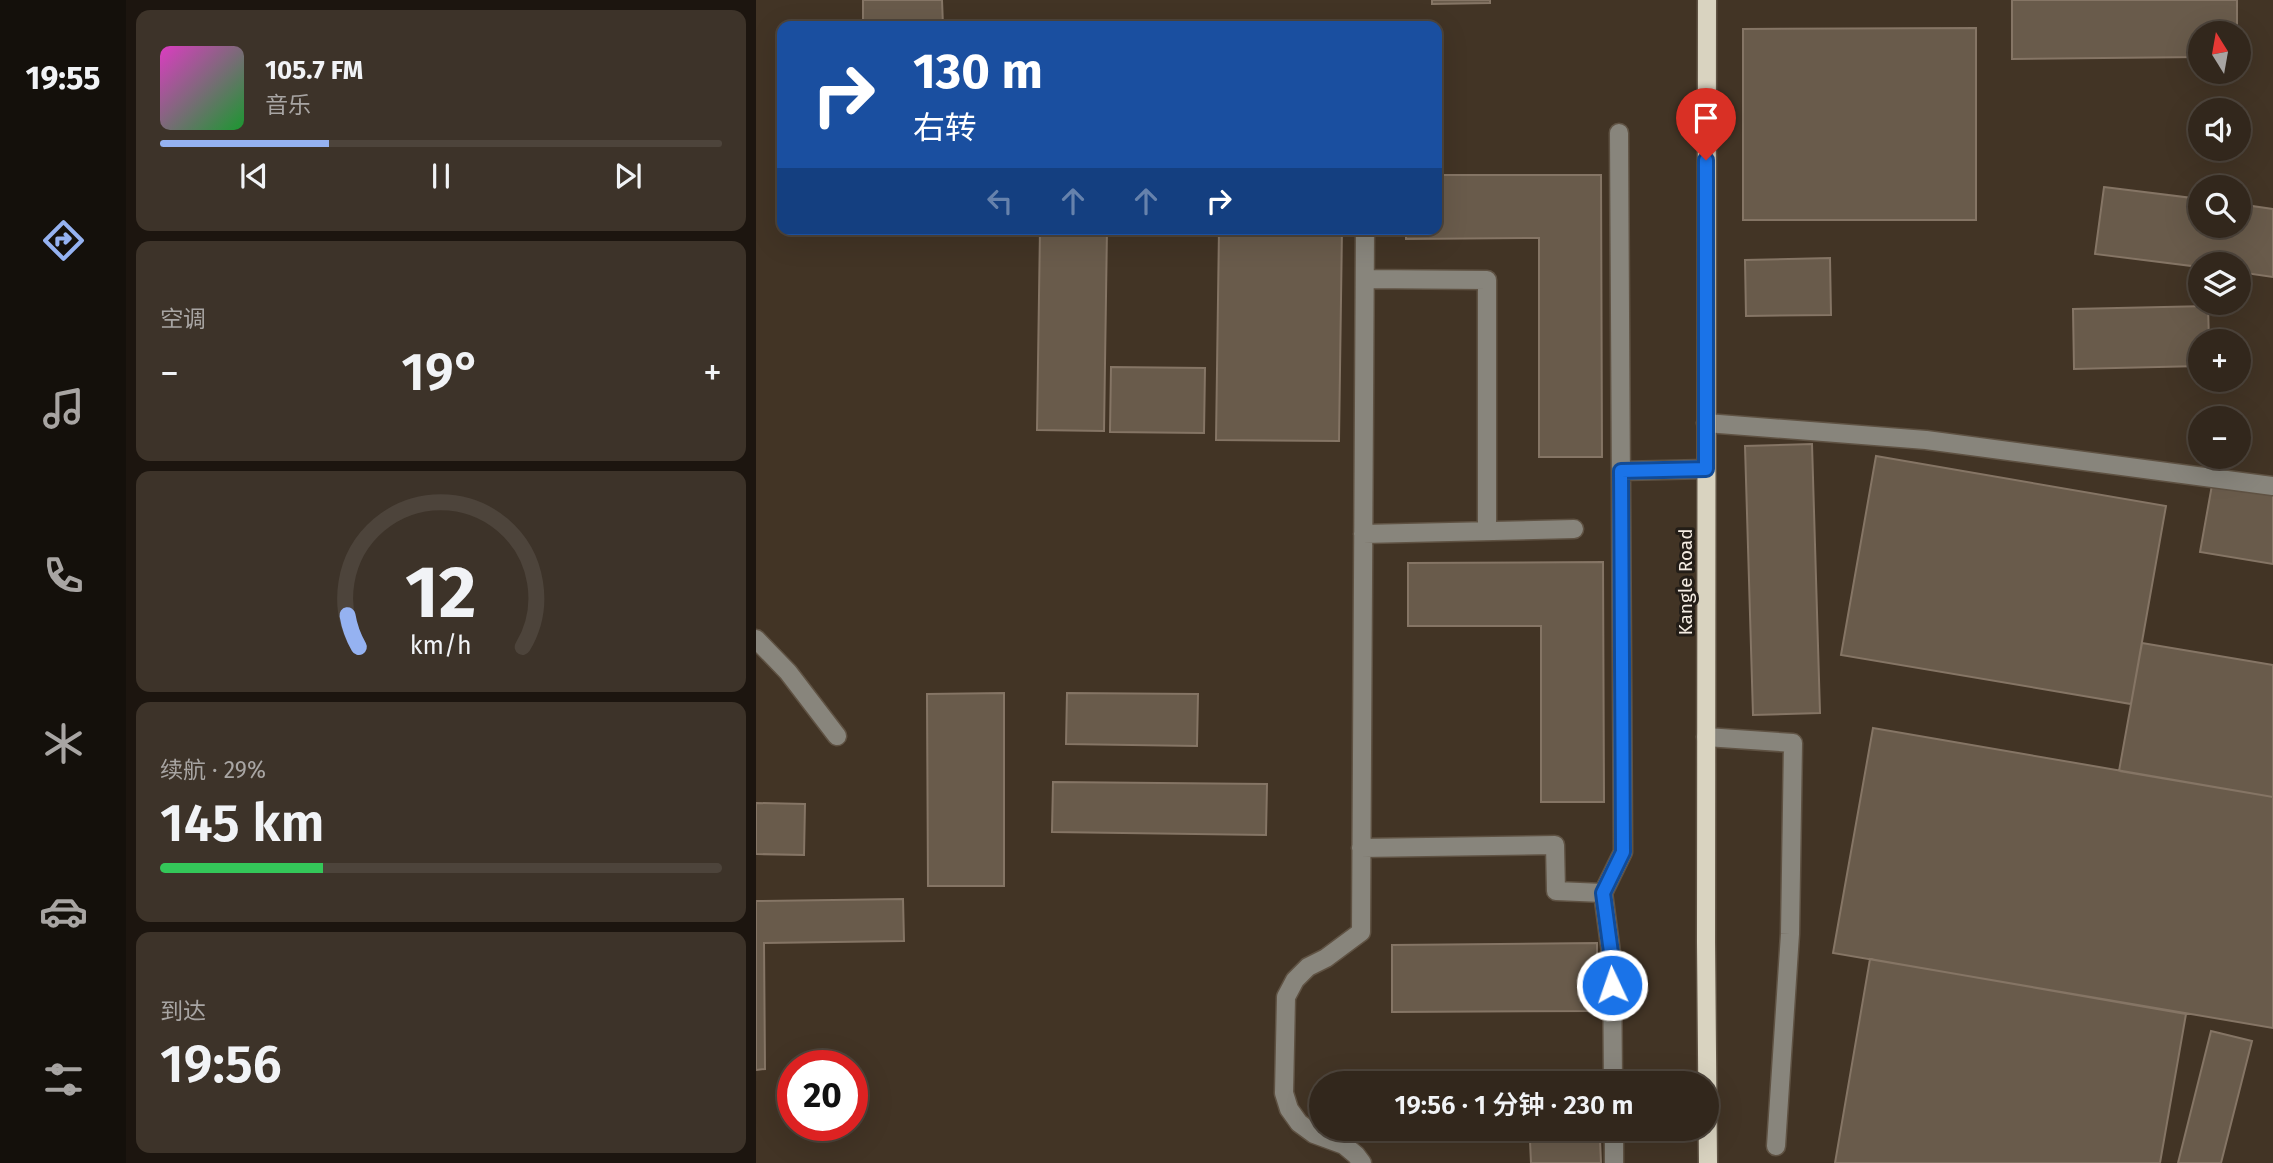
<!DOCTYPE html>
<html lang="zh">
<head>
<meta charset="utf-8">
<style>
  body { margin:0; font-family:"Fira Sans","Noto Sans SC",sans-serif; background:#3d3329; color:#f1f3f6; height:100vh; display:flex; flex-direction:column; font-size:26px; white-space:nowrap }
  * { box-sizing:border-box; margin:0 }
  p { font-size:23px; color:#a8a5a3 }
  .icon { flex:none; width:38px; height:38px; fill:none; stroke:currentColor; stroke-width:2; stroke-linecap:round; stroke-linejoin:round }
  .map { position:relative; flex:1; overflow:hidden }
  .sheet { display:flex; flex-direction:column; gap:10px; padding:10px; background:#1c150f; width:630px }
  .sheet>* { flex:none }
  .banner { position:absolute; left:21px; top:21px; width:665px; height:214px; border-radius:14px; box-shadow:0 7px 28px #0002,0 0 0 2px #4d443b; background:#1a4fa0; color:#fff; overflow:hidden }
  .needle { width:46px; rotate:349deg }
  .buttons { position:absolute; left:1432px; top:21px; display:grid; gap:14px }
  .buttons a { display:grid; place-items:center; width:63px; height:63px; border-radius:50%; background:#32271c; box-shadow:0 7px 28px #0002,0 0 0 2px #4d443b; font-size:35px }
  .speed { position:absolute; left:21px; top:1050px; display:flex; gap:14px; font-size:35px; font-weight:700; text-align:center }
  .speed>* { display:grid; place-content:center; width:91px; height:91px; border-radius:50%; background:#32271c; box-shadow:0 7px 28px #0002,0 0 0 2px #4d443b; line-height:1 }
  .speed .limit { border:10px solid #d22; background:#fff; color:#111 }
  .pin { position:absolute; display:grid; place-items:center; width:60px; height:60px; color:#fff; margin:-72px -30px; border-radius:50% 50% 50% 0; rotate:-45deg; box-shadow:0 0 7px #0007 }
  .pin .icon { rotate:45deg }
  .me { position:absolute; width:77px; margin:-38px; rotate:357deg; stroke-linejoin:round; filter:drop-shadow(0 0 5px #0008) }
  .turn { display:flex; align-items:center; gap:24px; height:147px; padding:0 21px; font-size:32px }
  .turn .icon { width:91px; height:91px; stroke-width:2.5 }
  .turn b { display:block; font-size:49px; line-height:60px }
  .lanes { display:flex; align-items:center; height:66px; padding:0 21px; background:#0003; justify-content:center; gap:35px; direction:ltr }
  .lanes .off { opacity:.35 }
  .big { font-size:52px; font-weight:600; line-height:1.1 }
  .sheet .tile { flex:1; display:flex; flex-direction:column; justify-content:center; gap:10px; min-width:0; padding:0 24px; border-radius:14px; background:#3d3329 }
  .sheet .dial { align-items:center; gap:0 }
  .dial svg { height:182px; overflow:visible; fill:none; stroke:#4d443b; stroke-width:7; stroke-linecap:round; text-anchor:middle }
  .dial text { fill:#f1f3f6; stroke:none }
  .song { display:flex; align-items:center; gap:21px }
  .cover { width:84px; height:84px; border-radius:10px; background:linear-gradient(135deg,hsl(310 70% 55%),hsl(130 70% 35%)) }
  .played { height:7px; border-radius:4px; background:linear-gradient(90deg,#95b2f1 30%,#4d443b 30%) }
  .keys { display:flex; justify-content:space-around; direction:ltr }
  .heat { display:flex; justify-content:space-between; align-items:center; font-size:38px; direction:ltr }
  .charge { height:10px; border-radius:5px; background:linear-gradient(90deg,#34c759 29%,#4d443b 0) }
  .trip { position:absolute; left:553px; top:1071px; width:410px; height:70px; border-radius:35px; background:#32271c; box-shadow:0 7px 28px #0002,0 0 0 2px #4d443b; font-weight:600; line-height:70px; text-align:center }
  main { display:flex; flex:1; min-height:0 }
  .tabs { display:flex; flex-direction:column; width:126px; justify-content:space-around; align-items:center; background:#14100b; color:#a8a5a3 }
  .tabs .icon { width:49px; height:49px }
  .tabs .selected { color:#95b2f1 }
  .tabs b { font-size:32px; color:#f1f3f6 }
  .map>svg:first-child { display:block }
</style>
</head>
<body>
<main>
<nav class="tabs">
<b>19:55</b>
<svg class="icon selected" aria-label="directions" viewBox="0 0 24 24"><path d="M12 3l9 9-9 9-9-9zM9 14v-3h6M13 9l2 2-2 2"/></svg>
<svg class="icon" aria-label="music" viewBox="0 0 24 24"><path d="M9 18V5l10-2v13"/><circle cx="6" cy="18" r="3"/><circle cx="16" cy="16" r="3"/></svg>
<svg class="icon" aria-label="phone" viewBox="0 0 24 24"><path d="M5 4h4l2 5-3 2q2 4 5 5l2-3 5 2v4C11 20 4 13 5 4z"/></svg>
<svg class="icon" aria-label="climate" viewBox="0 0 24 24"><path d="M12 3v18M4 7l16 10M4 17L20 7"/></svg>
<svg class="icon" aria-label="car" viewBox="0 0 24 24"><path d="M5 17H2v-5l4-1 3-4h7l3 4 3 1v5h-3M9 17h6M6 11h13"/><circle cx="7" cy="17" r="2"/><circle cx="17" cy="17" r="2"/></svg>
<svg class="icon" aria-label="filters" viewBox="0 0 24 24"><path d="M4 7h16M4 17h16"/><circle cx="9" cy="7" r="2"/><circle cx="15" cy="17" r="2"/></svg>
</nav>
<section class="sheet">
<div class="tile">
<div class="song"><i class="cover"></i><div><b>105.7 FM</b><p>音乐</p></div></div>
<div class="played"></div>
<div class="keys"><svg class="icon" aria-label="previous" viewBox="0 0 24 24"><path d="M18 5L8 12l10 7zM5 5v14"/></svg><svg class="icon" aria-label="pause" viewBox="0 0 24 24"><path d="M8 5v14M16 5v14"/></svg><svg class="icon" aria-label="next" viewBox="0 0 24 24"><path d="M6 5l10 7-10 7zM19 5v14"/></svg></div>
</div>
<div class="tile"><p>空调</p>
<div class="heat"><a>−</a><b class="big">19°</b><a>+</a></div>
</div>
<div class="tile dial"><svg viewBox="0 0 100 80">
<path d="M14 69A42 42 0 1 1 86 69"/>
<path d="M14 69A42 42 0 0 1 9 55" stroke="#95b2f1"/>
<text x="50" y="56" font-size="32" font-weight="700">12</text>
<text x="50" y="72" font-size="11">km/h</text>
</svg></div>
<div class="tile"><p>续航 · 29%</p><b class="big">145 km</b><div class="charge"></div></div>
<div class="tile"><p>到达</p><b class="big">19:56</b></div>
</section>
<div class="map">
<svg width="1517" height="1163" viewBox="0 0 1517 1163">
  <rect width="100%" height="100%" fill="#423425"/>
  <path fill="#695b4b" stroke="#857565" stroke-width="2" d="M107,0h79l1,26h-80z
    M676,0h58v3l-58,1z
    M1256,0h225v33h-37v24l-188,2z
    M1220,28v192h-233v-191z
    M681,175h164l1,282h-63v-219l-133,1v-10h31z
    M1348,187l96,12v27h38v-22l35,5v68l-35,-5v-8h-38v3l-105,-13z
    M284,229h67l-3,202 -67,-1z
    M463,229h123l-3,212 -123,-1z
    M1074,258l1,57 -85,1 -1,-56z
    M1452,306l1,35h-9v25l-126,3 -1,-60z
    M355,367l94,1 -1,65 -94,-1z
    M1056,444l8,269 -67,2 -8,-269z
    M1120,456l290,50 -35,198 -290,-49z
    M1456,485l61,10v69l-73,-12z
    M847,562l1,240h-63v-176h-133v-63z
    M1386,643l131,22v132l-154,-26z
    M248,693v193h-76l-1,-192z
    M311,693l131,1 -1,52 -131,-2z
    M1117,728l400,69v231l-440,-75z
    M297,782l214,2 -1,51 -214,-3z
    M0,803l49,1 -1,51 -48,-1z
    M147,899l1,42 -140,2 1,126 -9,1v-169z
    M841,943v68l-205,1v-67z
    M1114,959l316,55 -26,149h-325z
    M1455,1031l41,10 -31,122h-43z
    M844,1139l1,24h-70l-1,-22z"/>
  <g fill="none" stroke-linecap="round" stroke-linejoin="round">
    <g stroke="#5f5243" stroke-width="21">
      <path id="minor" d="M609,279l122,1v251
        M950,423l220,17 347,46
        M865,471l85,-2
        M607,534l211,-5
        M0,639l32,33 49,64
        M950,737l87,6 -3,191 -14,212
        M605,848l194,-3 1,46 47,2
        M857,1083l-1,-123 -9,-67 20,-41 -4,-719
        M858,1129v34
        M606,1163l-6,-8 -12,-10 -30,-11 -15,-11 -10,-14 -5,-16 2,-96 9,-17 13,-13 18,-9 35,-26 4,-703"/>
    </g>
    <g stroke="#5f5243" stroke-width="21">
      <path id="major" d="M951,0l-1,942 2,221"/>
    </g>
    <use href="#minor" stroke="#88857c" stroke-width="18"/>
    <use href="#major" stroke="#d9d3c0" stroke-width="18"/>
  </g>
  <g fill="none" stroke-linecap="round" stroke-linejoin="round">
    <g stroke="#114b97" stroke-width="18">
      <path id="route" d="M856,985v-25l-9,-67 20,-41 -2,-381 85,-2v-309"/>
    </g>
    <use href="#route" stroke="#1a73e8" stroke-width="12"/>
  </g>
  <g text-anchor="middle" stroke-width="6" stroke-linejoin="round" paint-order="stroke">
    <g font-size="19" fill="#f5ede3" stroke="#231d17">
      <text transform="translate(929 582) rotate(-90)" y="7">Kangle Road</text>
    </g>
  </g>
</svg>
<div class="buttons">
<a><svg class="needle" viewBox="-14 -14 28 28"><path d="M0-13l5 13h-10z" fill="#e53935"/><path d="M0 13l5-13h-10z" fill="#a8a5a3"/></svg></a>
<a><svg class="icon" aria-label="sound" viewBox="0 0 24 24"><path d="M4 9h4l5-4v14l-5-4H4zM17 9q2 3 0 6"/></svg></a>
<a><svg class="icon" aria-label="search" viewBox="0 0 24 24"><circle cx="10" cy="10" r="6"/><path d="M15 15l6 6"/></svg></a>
<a><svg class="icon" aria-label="layers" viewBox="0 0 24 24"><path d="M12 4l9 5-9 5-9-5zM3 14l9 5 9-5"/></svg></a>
<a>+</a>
<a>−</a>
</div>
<div class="speed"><div class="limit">20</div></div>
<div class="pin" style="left:950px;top:160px;background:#d93025"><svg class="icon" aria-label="arrive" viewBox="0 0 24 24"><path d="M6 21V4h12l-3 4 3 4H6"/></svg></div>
<svg class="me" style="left:856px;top:985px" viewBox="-20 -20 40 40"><circle r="17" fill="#1a73e8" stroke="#fff" stroke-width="3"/><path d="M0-11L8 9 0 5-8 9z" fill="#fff"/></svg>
<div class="trip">19:56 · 1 分钟 · 230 m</div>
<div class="banner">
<div class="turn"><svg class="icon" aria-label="right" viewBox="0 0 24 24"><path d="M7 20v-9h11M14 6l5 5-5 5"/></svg><div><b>130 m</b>右转</div></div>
<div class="lanes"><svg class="icon off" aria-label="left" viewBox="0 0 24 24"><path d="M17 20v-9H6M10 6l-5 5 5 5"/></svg><svg class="icon off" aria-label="ahead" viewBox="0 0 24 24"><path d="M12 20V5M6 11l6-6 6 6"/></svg><svg class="icon off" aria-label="ahead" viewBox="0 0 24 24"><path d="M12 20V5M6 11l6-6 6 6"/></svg><svg class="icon" aria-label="right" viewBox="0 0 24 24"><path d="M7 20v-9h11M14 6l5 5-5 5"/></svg></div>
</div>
</div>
</main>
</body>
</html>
